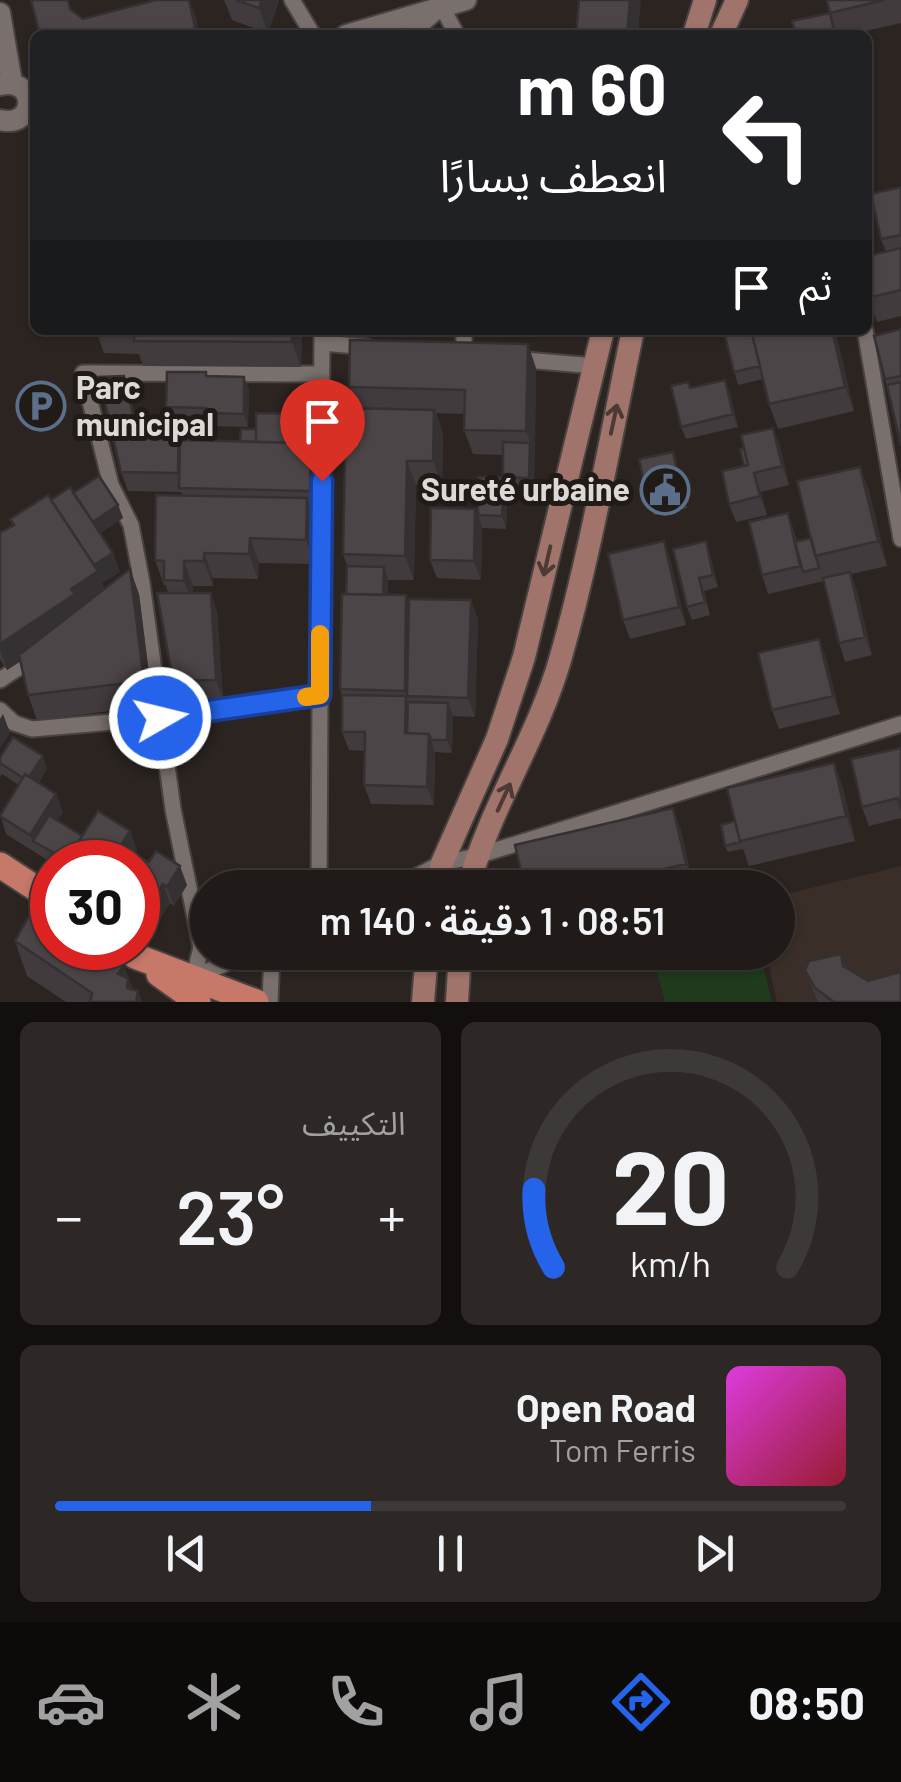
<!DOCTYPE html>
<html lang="ar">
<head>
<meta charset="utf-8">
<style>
  body { margin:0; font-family:Barlow,"Noto Sans Arabic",sans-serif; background:#2d2826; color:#f1f3f6; direction:rtl; height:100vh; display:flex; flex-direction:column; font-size:38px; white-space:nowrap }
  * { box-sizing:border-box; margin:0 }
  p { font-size:32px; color:#a2a1a2 }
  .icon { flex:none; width:55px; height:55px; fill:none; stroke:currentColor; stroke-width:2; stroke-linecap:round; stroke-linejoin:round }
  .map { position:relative; height:1002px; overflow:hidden; direction:ltr }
  .panel { display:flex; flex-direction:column; gap:20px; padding:20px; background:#120f0e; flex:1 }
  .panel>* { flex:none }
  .banner { position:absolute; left:30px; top:30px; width:842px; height:305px; border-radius:15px; box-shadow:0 2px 8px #0004,0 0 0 2px #3d3938; direction:rtl; background:#202124; color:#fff; overflow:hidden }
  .speed { position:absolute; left:30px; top:840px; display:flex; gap:20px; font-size:50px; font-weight:700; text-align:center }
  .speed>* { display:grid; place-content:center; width:130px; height:130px; border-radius:50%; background:#201b19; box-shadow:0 2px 8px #0004,0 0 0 2px #3d3938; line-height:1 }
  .speed .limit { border:15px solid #d22; background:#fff; color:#111 }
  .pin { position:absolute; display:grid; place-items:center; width:85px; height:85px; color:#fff; margin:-102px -42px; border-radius:50% 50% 50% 0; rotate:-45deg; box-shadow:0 0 10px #0007 }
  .pin .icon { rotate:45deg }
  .me { position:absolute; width:110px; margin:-55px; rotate:82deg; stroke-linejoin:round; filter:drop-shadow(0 0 8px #0008) }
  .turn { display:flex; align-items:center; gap:35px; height:210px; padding:0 40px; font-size:45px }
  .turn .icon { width:130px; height:130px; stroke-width:2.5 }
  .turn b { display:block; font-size:70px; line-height:85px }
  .then { display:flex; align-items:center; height:95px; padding:0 40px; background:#0003; gap:20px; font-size:38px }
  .big { font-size:75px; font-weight:600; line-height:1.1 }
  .panel .widget { flex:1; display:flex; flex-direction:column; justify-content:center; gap:15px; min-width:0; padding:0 35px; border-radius:15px; background:#2d2826 }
  .panel .dial { align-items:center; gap:0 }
  .dial svg { height:260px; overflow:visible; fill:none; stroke:#3d3938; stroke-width:7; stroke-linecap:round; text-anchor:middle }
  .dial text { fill:#f1f3f6; stroke:none }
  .song { display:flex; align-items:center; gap:30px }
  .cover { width:120px; height:120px; border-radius:15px; background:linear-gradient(135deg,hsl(300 70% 55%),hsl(350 70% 35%)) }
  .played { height:10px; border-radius:5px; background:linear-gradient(90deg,#2563eb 40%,#3d3938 40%) }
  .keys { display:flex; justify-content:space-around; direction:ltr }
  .heat { display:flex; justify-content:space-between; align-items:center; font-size:55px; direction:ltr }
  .panel .tiles { flex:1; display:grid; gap:20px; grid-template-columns:1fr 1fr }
  .widget:last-child { grid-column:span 2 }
  .trip { position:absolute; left:190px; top:870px; width:605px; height:100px; border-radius:50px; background:#201b19; box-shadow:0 2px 8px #0004,0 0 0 2px #3d3938; font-weight:600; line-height:100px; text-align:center; direction:rtl }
  .tabs { display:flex; height:160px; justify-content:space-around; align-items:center; background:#0d0b0a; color:#a2a1a2 }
  .tabs .icon { width:70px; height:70px }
  .tabs .current { color:#2563eb }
  .tabs b { font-size:45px; color:#f1f3f6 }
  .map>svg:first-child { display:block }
</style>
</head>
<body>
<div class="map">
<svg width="901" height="1002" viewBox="0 0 901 1002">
  <rect width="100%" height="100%" fill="#2b2421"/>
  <path fill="#392e28" d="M901,866v136h-124l-11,-49 12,-1v-56z"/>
  <path fill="#1f3a1d" d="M652,953h108l12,49h-107z"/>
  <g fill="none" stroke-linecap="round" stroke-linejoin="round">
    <g stroke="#484240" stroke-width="19">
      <path id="minor" d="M292,0l21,35
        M410,35l32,-28 15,28
        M865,330l36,209
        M323,343l44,4
        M464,354v-24
        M514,359l81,7
        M0,680l36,-24
        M0,710l14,13 18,6 127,-11 161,-23
        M319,888l3,-558
        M394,888l48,-25 35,-7 424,-132
        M194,977l7,-30 -28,-138 -31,-226 -11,-58 -20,-40 -28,-112 239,1
        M194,977l59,-25
        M270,1002l2,-50"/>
    </g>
    <g stroke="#484240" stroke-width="24">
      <path id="tertiary" d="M0,13l12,70
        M346,35l120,-35
        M0,85c38,-9 37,44 0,35"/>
    </g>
    <g stroke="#484240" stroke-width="26">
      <path id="secondary" d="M694,35l11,-35
        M721,35l16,-35
        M438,888l4,-25 55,-124 27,-82 79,-327
        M468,888c21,-79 69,-149 92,-228 31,-108 50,-220 73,-330
        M423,1002l4,-50
        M457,1002l3,-50"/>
    </g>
    <g stroke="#484240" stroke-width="29">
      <path id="primary" d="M0,865l52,34
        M135,956l121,46
        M159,974l39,28"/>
    </g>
    <use href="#minor" stroke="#79706d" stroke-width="15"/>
    <use href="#tertiary" stroke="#79706d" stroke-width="20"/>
    <use href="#secondary" stroke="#a0746b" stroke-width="22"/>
    <use href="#primary" stroke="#c67869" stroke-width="25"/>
  </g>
  <path fill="#413b3e" d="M224,0h55l-11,33 -36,-13z
    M827,0h74v23l-53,12h-52l34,-22z
    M901,187v129l-24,6 -9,-26 18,-44 -5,-13z
    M901,329v117l-16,-67z
    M96,330h206l-1,37 -158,-1 -4,-12 -35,-1z
    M374,330h82v7l-80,-2z
    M718,330h117l19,81 -76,18 -9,-25 -6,-25 -25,6 -14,-52 -5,1z
    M536,368l-2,122h-26l-2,39 -24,-1 -4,-13 25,-38v-22l-30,-1 -9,-24v-16l-28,-1 7,21 -1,52 -26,-1 -2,95h-26v15l90,24 -3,98 -22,-1 -1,37 -17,-1 -1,53 -63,-1 -7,-19 1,-34 -16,-1 -7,-18v-37l-2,-6 7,-123 -4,-12 14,-146 -8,-21z
    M206,372l2,4 36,1 5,13 -1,37 -38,-1 -1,-5 -38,-1 -5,-13z
    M124,376l13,48 42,1 6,16 55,1 16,-13 58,-15 6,19 -1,82h-6l3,8 -1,41 -56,-1 -1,16 -45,-1v8h-20v7h18l6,19 6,87 -43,1 -7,-19 -5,-88 -2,-8h-2l-9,-25 27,-65 -1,-3 -53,-1 -7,-19z
    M690,388l40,5 8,34 -52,12 -5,-12z
    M773,428l7,18 9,39 -28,7 6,23 -31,7 -7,-18 15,-38v-18z
    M673,452l4,13 10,43 -33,7 -5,-12z
    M860,467l9,24 18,75 -36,8 6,17 15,64 -27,7 -6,-19 -15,-62 -56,13 -6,-19 26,-62 9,28 14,-3z
    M73,493l45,12 5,13 -23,15 20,39 -18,11 2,6 35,5 14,112 -116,14 -9,-25 -7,-34 -14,9 -7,-11v-126l12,-8 -2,-6 41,-19z
    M475,509l7,19 -1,52 -44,-2 -7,-18z
    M710,554l8,33 -14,4 6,24 -18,5 -5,-13z
    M670,559l16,66 -56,14 -7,-19z
    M819,639l7,19 14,56 -61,15 -7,-19z
    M901,748v70l-32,8 -7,-19z
    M0,757l47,11 -8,15 24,29 -5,8 24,16 48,-5 7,19 -8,12 -77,1 -46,-29 -6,-20 19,-29 -17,-11 -2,3z
    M834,763l9,25 12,53 -106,25 -6,-17 -15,3 -3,-6 10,-25z
    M680,827l13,56 -20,5h-148z
    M138,862l49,23 -13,21 -4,-3 -10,16 -8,-5 -5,7 -9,-6z
    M15,941l37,7h43l6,16 32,25 5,2 4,11h-76l-39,-26z
    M841,954l5,14 55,34h-83l-13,-32z"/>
  <path fill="#353032" d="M189,0l7,17 4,18h-3l-1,-3z
    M262,0h17l-11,33 -9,-25z
    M630,0h11l-3,35h-11z
    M292,330h10l-1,37 -9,-25z
    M832,330h3l19,81 -9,-24z
    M528,344l8,24 -1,88 -9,-25z
    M124,376l5,13 12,54 -4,-13z
    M244,377l5,13 -1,37 -4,-13z
    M725,380l5,13 8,34 -5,-13z
    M434,410l9,24 -1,52 -9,-25z
    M314,414l6,19 -1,82 -9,-24 1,-48z
    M179,425l7,19 -3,44 -5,-15z
    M773,428l7,18 9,39 -7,-19z
    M530,443l5,13 -1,34 -5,-12z
    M673,452l4,13 10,43 -4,-13z
    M407,461l9,24 -2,95 -9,-24z
    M860,467l9,24 18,75 -9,-25z
    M754,473l7,19 6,23 -7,-19z
    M503,477l5,13 -2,39 -4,-13z
    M307,498l9,25 -1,41 -9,-24z
    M118,505l5,13 -27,17 -5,-12z
    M475,509l7,19 -1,52 -7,-19z
    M250,538l9,25 -1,16 -9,-25z
    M664,541l6,18 16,66 -7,-18z
    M706,541l4,13 8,33 -5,-12z
    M113,553l7,19 -18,11 5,13 -23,23 -77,51 -7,-20v-6l71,-55 22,-23z
    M204,553l9,25v8l-9,-25z
    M184,561l9,25v19l-9,-24z
    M384,567l4,13 -1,39 -4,-13z
    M130,569l9,25 14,112 -9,-25z
    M850,572l7,19 15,64 -7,-18z
    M211,593l6,19 6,87 -7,-19z
    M406,595l9,25 -8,76 7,19 -9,-24z
    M471,600l7,19 -3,98 -7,-19z
    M819,639l7,19 14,56 -7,-18z
    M448,703l5,13 -1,37 -5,-13z
    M3,714l7,19 -10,16v-30z
    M429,734l6,18 -1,53 -7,-18z
    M43,756l4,12 -15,25 -5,-13z
    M834,763l9,25 12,53 -9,-25z
    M56,794l7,18 -21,34 -9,-5 -3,-6z
    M673,808l7,19 13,56 -7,-19z
    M130,831l7,19 -8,12h-19z
    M180,866l7,19 -13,21 -7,-19z
    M163,884l7,19 -10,16 -7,-19z
    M145,895l7,19 -5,7 -7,-19z
    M90,948h5l11,29 -19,-22z
    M124,965l13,35 1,-9 4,11h-14l-10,-28z"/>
  <path fill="#4c4548" stroke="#353032" stroke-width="2.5" d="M31,0h37l2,9 13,10 73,-19h33l7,32 -10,3h-146z
    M236,0h26l-3,8z
    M579,0h51l-3,35h-51z
    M827,0h57l-54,13z
    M830,13l5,22h-39l-4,-14z
    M901,187v48l-20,4 -10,-45z
    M901,248v42l-33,8v-42z
    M901,329v47l-16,3 -11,-43z
    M134,330h158v12l-158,-1z
    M733,330h18l9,36 -26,6 -10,-40z
    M751,330h81l13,57 -76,17z
    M350,340l178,4 -2,87 -62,-1 1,-40 -116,-3z
    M167,372h39v4l38,1v37l-38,-1v-5l-40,-1z
    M124,376l11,48h-25l-11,-47z
    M725,380l8,34 -52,13 -10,-41 17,-4 2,6z
    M901,382v64l-14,-61z
    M346,408l88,2 -1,51h-26l-2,95 -62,-2z
    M256,413l58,1 -1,35 -2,-6 -55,-1z
    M110,424l69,1 -1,48 -57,-1z
    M773,428l9,38 -28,7 6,23 -31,8 -7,-33 26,-6 -7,-30z
    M241,429h15v13h-16z
    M180,440l131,3 -1,48 -131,-3z
    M503,442l27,1 -1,35 -26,-1z
    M744,448l4,17 -4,1 -4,-17z
    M673,452l10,43 -34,8 -10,-44z
    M860,467l18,74 -63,15 -18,-75z
    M99,476l19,29 -25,17 -20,-29z
    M478,477h25l-1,39 -24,-1z
    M70,487l43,66 -19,12 -43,-65z
    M48,495l50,76 -27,18 4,5 -75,50v-111l14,-8 -4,-6z
    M156,495l151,3 -1,42 -56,-2 -1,16 -45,-1v8h-20v20l-20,-1v-19l-9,-1z
    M431,508l44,1 -1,52 -44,-1z
    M788,513l12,53 -38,9 -13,-53z
    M811,538l8,30 -16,4 -8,-30z
    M664,541l15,66 -56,13 -15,-66z
    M706,541l7,34 -14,3 6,24 -18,5 -14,-58z
    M347,566l37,1 -1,28 -37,-1z
    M130,569l14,112 -116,14 -9,-40z
    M850,572l15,65 -26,6 -16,-65z
    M157,593h54l5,87 -43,1z
    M342,594l64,1 -1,96 -65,-2z
    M409,599l62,1 -3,98 -61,-2z
    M819,639l14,57 -61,14 -14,-57z
    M342,695l64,1 -1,37 24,1 -2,53 -63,-2 1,-53h-23z
    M408,702l40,1 -1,37h-16l-2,-6 -22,-1z
    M13,737l30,19 -14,21 -4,-3 -2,4 -23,-15v-6z
    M901,748v62l-3,-12 -36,9 -11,-48z
    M834,763l12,53 -106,25 -13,-53z
    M25,774l31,20 -26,41 -30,-19z
    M673,808l13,56 -44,10v-4l-69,18h-48l-10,-43z
    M98,811l32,20 -20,31h-35l-7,-4z
    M49,815l33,21 -14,22 2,4 -37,-21z
    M735,821l5,21 -15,4 -4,-21z
    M156,851l24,15 -13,21 -4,-3 -10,16 -8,-5 -5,7 -2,-2v-38h-2l3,-5 10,5z
    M36,903l16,12v33h38l-3,7 15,10 5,-11 17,11 -6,9 10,4 -1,10 11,3 -2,11h-46l2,-9 -77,-52z
    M841,954l2,12 25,15 33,-9v30h-67l-19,-14 -10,-18 4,-9z"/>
  <defs><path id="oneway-shaft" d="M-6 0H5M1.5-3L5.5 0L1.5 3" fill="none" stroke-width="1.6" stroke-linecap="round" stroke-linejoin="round" transform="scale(2.5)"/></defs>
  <g stroke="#4d3a35">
    <use href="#oneway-shaft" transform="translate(614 419) rotate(-78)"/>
    <use href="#oneway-shaft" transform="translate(547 561) rotate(103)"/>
    <use href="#oneway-shaft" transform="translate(504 797) rotate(-65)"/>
  </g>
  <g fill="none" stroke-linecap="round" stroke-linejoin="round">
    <g stroke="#184099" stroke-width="25">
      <path id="route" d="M160,718l160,-23 2,-214"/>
    </g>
    <use href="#route" stroke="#2563eb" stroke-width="18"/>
    <path stroke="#f59e0b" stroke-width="18" d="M306,697l14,-2v-61"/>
  </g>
  <defs>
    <g id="parking-ring" transform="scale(2.5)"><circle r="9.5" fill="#211b18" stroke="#5c6f8a" stroke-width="1.5"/><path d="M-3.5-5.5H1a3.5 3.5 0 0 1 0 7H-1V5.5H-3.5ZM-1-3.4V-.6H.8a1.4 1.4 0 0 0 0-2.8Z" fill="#5c6f8a"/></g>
    <g id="civic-ring" transform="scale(2.5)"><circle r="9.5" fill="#211b18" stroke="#5c6f8a" stroke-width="1.5"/><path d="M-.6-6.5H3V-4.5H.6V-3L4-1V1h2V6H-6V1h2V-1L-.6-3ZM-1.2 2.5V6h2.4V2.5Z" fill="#5c6f8a"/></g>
  </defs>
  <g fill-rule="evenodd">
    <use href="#parking-ring" x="41" y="406"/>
    <use href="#civic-ring" x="665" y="490"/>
  </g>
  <g text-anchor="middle" stroke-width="10" stroke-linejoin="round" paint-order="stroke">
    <g font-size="32" font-weight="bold" fill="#ddd9d7" stroke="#211b18" text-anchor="start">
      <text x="76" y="399">Parc<tspan x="76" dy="37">municipal</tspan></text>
      <text x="630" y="501" text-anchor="end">Sureté urbaine</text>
    </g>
  </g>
</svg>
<div class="speed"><div class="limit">30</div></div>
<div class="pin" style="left:322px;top:481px;background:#d93025"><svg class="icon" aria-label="arrive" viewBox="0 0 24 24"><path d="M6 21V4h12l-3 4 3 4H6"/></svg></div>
<svg class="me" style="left:160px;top:718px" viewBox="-20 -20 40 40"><circle r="17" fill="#2563eb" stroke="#fff" stroke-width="3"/><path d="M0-11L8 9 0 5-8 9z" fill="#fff"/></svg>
<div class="trip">08:51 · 1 دقيقة · 140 m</div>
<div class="banner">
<div class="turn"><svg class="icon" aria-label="left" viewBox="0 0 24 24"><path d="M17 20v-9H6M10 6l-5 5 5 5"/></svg><div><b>60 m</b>انعطف يسارًا</div></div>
<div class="then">ثم<svg class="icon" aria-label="arrive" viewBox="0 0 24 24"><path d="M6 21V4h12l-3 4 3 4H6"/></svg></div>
</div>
</div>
<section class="panel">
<div class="tiles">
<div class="widget dial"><svg viewBox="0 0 100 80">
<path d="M14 69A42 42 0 1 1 86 69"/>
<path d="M14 69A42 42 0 0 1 8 45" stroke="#2563eb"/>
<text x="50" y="56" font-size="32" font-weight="700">20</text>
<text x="50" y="72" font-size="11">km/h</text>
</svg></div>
<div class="widget"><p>التكييف</p>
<div class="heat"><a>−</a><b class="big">23°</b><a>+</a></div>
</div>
<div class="widget">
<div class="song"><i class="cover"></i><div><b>Open Road</b><p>Tom Ferris</p></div></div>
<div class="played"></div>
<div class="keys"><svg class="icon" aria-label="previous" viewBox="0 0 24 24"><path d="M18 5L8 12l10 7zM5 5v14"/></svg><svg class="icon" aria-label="pause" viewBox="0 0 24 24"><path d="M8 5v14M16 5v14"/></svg><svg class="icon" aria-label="next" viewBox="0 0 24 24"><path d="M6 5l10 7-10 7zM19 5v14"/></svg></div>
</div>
</div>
</section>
<nav class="tabs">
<b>08:50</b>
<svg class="icon current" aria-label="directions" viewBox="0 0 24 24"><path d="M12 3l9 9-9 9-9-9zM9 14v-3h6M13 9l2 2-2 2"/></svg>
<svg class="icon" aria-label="music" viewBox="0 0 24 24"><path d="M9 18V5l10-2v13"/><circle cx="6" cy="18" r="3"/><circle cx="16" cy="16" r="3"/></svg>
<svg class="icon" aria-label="phone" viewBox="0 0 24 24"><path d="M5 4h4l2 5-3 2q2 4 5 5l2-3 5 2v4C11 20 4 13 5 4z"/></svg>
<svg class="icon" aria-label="climate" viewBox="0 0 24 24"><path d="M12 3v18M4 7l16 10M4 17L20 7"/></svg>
<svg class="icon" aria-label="car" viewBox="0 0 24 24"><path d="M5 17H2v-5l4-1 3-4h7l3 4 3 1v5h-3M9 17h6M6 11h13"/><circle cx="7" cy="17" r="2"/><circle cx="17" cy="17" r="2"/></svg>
</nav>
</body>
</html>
